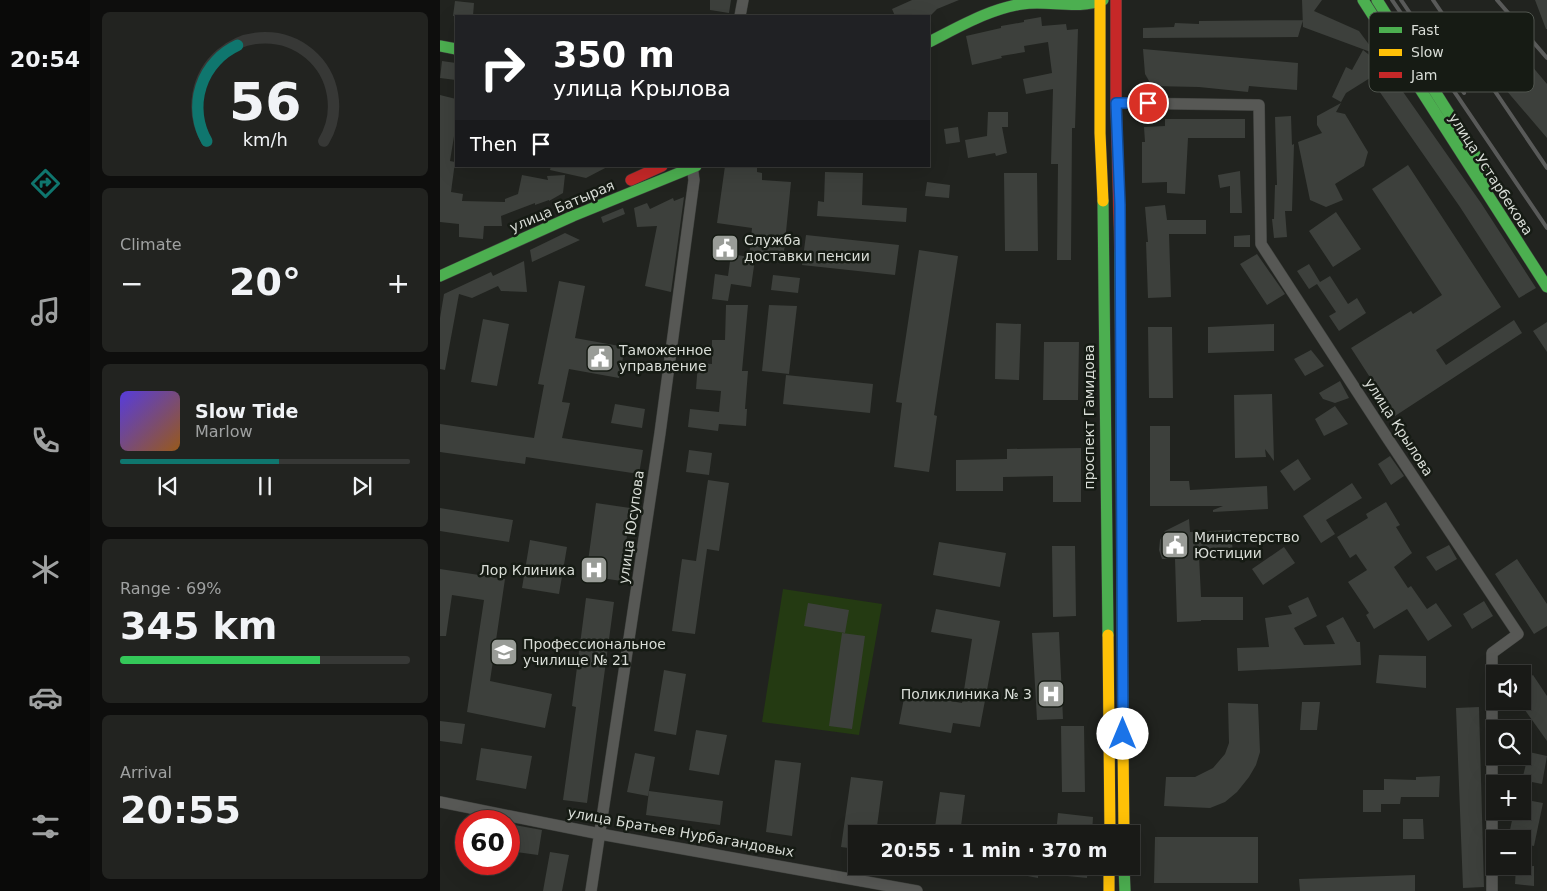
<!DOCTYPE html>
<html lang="en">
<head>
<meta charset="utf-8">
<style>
  body { margin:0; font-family:"DejaVu Sans",sans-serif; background:#222320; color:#f1f3f6; height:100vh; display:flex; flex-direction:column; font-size:19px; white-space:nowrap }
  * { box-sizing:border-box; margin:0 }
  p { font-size:16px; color:#9fa1a1 }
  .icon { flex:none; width:28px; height:28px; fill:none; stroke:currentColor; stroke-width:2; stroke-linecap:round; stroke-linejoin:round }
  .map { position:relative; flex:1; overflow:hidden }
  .details { display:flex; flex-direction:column; gap:12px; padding:12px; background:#0e0e0d; width:350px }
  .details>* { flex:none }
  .guide { position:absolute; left:15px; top:15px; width:475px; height:152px; border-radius:0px; box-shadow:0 5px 20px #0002,0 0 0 1px #373836; background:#202124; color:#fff; overflow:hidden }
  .controls { position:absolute; left:1046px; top:665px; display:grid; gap:10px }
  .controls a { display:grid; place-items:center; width:45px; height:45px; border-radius:0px; background:#191a17; box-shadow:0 5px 20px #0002,0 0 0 1px #373836; font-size:25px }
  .speed { position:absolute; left:15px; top:810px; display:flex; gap:10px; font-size:25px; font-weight:700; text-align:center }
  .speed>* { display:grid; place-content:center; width:65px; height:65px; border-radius:50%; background:#191a17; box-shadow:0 5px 20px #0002,0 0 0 1px #373836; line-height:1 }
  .speed .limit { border:8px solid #d22; background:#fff; color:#111 }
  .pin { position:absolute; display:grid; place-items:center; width:42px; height:42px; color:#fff; margin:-21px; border:2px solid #fff; border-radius:50%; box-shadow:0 1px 5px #0007 }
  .me { position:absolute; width:55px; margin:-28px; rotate:0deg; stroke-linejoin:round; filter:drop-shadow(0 0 4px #0008) }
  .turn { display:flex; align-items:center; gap:18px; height:105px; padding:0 15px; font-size:22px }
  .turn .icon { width:65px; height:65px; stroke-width:2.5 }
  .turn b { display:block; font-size:35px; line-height:42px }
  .then { display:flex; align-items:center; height:48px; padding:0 15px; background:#0003; gap:10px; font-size:19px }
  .big { font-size:38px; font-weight:600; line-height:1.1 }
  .details .tile { flex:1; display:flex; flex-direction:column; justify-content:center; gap:8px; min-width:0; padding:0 18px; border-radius:8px; background:#222320 }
  .details .dial { align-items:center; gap:0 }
  .dial svg { height:130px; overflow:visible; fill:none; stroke:#373836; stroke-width:7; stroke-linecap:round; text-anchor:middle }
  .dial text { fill:#f1f3f6; stroke:none }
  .song { display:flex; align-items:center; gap:15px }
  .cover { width:60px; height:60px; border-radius:8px; background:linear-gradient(135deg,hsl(250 70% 55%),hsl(30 70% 35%)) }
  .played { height:5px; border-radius:2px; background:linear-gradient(90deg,#0f766e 55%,#373836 55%) }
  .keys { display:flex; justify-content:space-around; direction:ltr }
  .heat { display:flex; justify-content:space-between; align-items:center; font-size:28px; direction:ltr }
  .charge { height:8px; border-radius:4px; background:linear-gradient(90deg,#34c759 69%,#373836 0) }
  .trip { position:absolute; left:408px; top:825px; width:292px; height:50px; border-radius:0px; background:#191a17; box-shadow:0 5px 20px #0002,0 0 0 1px #373836; font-weight:600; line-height:50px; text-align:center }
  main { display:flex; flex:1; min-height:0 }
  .tab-bar { display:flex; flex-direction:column; width:90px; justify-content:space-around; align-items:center; background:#0a0a09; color:#9fa1a1 }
  .tab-bar .icon { width:35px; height:35px }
  .tab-bar .current { color:#0f766e }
  .tab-bar b { font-size:22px; color:#f1f3f6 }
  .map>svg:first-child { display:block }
</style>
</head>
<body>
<main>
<nav class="tab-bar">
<b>20:54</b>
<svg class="icon current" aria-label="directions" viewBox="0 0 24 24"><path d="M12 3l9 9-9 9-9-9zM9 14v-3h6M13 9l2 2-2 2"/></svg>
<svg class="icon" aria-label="music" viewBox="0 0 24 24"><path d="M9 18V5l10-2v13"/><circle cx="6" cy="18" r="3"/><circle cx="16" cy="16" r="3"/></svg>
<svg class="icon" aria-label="phone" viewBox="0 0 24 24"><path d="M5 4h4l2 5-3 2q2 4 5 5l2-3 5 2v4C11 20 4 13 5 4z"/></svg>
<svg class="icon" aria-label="climate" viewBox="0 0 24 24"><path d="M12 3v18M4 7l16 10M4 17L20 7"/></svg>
<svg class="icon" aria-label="car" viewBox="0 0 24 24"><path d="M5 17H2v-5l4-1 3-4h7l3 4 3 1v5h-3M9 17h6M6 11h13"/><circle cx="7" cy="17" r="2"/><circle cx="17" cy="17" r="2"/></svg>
<svg class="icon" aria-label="filters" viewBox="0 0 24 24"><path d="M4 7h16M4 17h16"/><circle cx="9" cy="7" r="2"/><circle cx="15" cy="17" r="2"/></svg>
</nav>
<section class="details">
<div class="tile dial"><svg viewBox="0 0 100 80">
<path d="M14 69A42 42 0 1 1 86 69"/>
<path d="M14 69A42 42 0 0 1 33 10" stroke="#0f766e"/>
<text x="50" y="56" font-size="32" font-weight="700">56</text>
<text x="50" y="72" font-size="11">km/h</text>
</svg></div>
<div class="tile"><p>Climate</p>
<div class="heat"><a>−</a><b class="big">20°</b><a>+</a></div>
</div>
<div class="tile">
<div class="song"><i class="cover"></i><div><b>Slow Tide</b><p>Marlow</p></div></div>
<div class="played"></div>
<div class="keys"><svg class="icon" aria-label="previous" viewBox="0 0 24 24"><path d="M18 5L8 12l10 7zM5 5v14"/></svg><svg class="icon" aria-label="pause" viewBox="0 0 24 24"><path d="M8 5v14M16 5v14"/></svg><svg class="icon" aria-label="next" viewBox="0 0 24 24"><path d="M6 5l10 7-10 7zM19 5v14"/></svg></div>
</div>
<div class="tile"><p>Range · 69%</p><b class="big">345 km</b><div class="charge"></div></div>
<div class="tile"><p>Arrival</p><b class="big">20:55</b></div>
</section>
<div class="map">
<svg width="1107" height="891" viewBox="0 0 1107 891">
  <rect width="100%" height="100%" fill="#21231f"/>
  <path fill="#243a12" d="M343,589l99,15 -23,131 -97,-13z"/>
  <path fill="#3d403c" d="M270,0h21l-2,13 -19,-3z
    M472,0h47l-22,9 -7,7h-35l-3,-7z
    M862,0h20l-8,11 45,20 17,23 -73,-27z
    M1095,0h12v29h-1z
    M15,1l19,2 -1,13h-20z
    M601,17l1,9 24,-2 1,6 11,-1 -3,99h-3l-1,132h-14l1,-96h-7l2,-75 -27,5 -3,-15 29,-6 -4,-31 -24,4 1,6 -24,4 1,2 -30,7 -6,-29 35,-8v-2l23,-4v-2z
    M863,20l-5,17 -155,1v-10l31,-1 1,-4 24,1v-3z
    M1064,33l43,51v54l-70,-82z
    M703,49l155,14 -1,27 -48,-4 -1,6 -49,-5 -47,-1 -7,-12z
    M923,50l24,19 94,134 55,85 -17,10 -59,-91 -90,-129 -24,15 -5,9 -9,-5 14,-30 6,3z
    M2,61l14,2v17l-16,-2z
    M0,95l16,4v25l-6,37 5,1 -4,30 12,2 -1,7 43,1v-3l13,-5 4,-19 26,5 -1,-4 18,-1 -2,18 -14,8v-1l-14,5v-2l-34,13 1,10h-18l-1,13 -24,-2v-13l-19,-2z
    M901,103l-5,9 9,2 23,38 -4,14 -29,18 8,16 -17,7 -16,-7 -12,-58 24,-9 -5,-8v-9z
    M548,112h20v15h-6l5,26 -11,3 -1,-3 -27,5 -3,-18 22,-4z
    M851,116l1,29 2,-1 -2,67h-7l2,26 -13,1 -2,-19h2l1,-34h2l-2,-68z
    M725,119h80v19h-57l-3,56 -18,-1v-11l-25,1v-41h3l-1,-15 21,-1z
    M518,127l2,15 -14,2 -2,-15z
    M968,165l93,142 -65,43 10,15 68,-45 8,13 -127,83 -44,-68 60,-37 2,3 29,-19 -70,-106z
    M111,166h58l-23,12 -36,-8z
    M285,166h32v6l5,1v7l29,2 -8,80 -28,-3 -4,28 -20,-3 -3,17 -16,-2 3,-25 13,2 3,-22 18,3 3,-29 -35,-5z
    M800,171l2,42h-12v-27l-10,2 -2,-13z
    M385,172l38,1 -1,32 45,3 -1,14 -89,-6 1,-15 6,1z
    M564,173h33l1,78h-33z
    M487,182l23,3 -1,13 -24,-2z
    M244,197l-13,95 -26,-6 12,-60 -20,1 -3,-19 13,-5 3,6 23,-11 1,3z
    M725,205l2,15h39v14h-37l2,63 -23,1 -2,-56h2l-3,-35z
    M183,208l2,6 -22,9 -2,-6z
    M896,212l25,37 -28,18 -24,-36z
    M125,233l15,7 -48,22 -2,-12z
    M366,235l93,10 -4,30 -93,-10z
    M810,235v12h-16v-11z
    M280,243l10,1 -1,10 -10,-1z
    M479,250l39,6 -24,159 3,1 -8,56 -35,-5 8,-64 -6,-1z
    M817,254l28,40 -18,11 -27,-41z
    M84,261l3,31 -26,-1 -3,-5 -26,12 -13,-4 -14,76 -5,-1v-51l4,-24 47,-22 2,4z
    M869,264l11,18 10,-6 18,28 9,-6 9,15 -27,18 -10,-15 7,-4 -19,-28 -8,5 -12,-18z
    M333,275l27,3 -2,15 -27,-3z
    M119,281l26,5 -10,52 50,9 -6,31 -50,-9 -7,33 8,1 -8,35 81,12 -4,24 -113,-17 -1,7 -85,-12v-28l94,14 10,-53 -6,-1z
    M286,305h22l-6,66h6l-3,38h2l-1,17 -27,-2 -1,7 -30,-4 2,-18 29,3 2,-21 -25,-2 2,-26 14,1v-24h13z
    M329,305l28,1 -8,68 -27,-3z
    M43,319l26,5 -12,62 -26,-4z
    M1107,322v30l-14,-21z
    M556,323l25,1 -2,56 -24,-1z
    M834,324v27l-66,2v-26z
    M708,327h24l1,71h-24z
    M604,342h35l-1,58h-35z
    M871,350l13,16 -19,10 -11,-17z
    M346,375l87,9 -3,29 -87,-9z
    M900,381l9,17 -14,5 -12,-4 -4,-6z
    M832,394l2,67 -9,-12 1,8 -31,1 -1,-63z
    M175,404l30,5 -3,19 -31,-5z
    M895,406l13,18 -24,12 -9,-17z
    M710,426h20v55h19l1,9 77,-4 1,23 -55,3v-2l10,-4h-73z
    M641,448v54h-28v-26l-50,1v14h-47v-31l51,-1v-10z
    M249,450l23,3 -3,22 -23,-3z
    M950,456l14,20 -13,9 -13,-21z
    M858,459l13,20 -17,12 -14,-20z
    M268,480l21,3 -10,68 -12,-2 -12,85 -23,-3 10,-72 14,2z
    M912,483l10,15 -36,22 9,14 -14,9 -18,-27z
    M946,502l14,23 -4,2 16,26 -18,14 14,21 3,-2 16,23 9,-6 16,23 -24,15 -21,-32 -33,20 -8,-14 3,-2 -21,-31 19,-12 -11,-16 -6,4 -13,-21 31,-19 -2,-4z
    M156,503l34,5 -8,73 -36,-5z
    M0,508l73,12 -4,22 -69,-11z
    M749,519l1,13 41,-2 2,24 -34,2 2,41h42v23h-42v1l-24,1 -2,-63h-13l-3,-9 1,-10 5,-9z
    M90,540l37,7 -8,47 -37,-6z
    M499,542l67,11 -6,34 -67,-12z
    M1009,545l8,14 -21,12 -10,-14z
    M612,546h23l1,70 -23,1z
    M844,547l11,16 -32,22 -11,-16z
    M1077,559l30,45v22l-13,8 -39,-60z
    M0,569l65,10 -15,102 62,13 -7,34 -78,-16 17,-112 -32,-5 -6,41h-6z
    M868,597l9,19 -23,12 10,17 31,-1 -9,-18 17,-9 14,25h3l1,23 -123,6 -1,-23 32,-1 -4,-29 27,-4 -4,-8z
    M146,598l28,4 -27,201 -24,-3 13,-93 -4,-1z
    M1044,601l9,15 -21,13 -9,-15z
    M368,603l41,7 -4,23 -41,-7z
    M496,609l64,12 -20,106 -27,-4 -2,10 -52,-9 6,-31 57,10 10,-64 -41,-7z
    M619,632l4,87 -26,1 -5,-87z
    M402,633l23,3 -13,93 -23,-3z
    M939,655l47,1v32l-50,-5z
    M224,670l22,4 -10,61 -22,-4z
    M1093,675l14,21v45l-25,-35v-24z
    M862,702h18l-3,28h-17z
    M788,703l30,1 2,48 -4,13 -7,12 -12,15 -12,10 -15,6 -46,-2 2,-29h29l18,-9 12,-14 4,-11z
    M1039,707l5,180 -21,1 -7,-180z
    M0,721l25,3 -3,20 -22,-3z
    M621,726h23l1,66h-23z
    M256,730l31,5 -8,40 -30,-5z
    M41,748l51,8 -6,33 -50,-9z
    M1089,752l18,4 -5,28 -20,-4z
    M195,753l20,4 -7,39 -21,-4z
    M335,760l26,3 -9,73 -26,-4z
    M1000,776l-1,21h-38l-1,7h-19v8h-18v-22h21v-11l32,1v-3z
    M411,777l32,4 -7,53h-20v15l-15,-2z
    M209,791l74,10 -3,24 -74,-10z
    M500,792l25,3 -5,39h-26z
    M1082,799l21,4 -9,43 -12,-2v-5h-14l6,-28h8z
    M618,813l35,4 -1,17h-36z
    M963,819h20l1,20h-21z
    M69,824l33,6 -4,25 -29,-4z
    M715,837h103v46h-104z
    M110,852l19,3 -7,36h-19z
    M562,866h86l-1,12 -49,-5v5l-36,-7z
    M1094,866v20l-19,-2 1,-17z
    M975,875v16h-115l-1,-12z"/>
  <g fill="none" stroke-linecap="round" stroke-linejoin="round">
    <g stroke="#3e403d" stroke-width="12">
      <path id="street" d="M300,16l3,-16
        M676,103l143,2 2,139 125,192 132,198 -26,19v238
        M0,802l160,32 317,57
        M151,891l69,-458 34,-253 -2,-14"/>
    </g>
    <g stroke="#3e403d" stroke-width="12">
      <path id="fast" d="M923,0l184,287
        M937,0l116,183
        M489,42c30,-15 60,-33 93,-38 27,-4 56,6 81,-4
        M0,46l16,3
        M663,201l5,434
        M680,250l3,493
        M0,276l133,-60 123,-50
        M684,866l1,25"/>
    </g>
    <g stroke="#3e403d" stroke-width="12">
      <path id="slow" d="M660,0v133l3,68
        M668,635l2,199
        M683,743l1,91
        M669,866v25"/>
    </g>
    <g stroke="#3e403d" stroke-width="12">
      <path id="jam" d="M676,0v103l4,147
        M191,180l31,-14"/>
    </g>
    <use href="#street" stroke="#575855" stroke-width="11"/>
    <use href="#fast" stroke="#4caf50" stroke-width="11"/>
    <use href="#slow" stroke="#ffc107" stroke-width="11"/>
    <use href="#jam" stroke="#c62828" stroke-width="11"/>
    <path stroke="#595a59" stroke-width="4" d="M952,0l155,228
      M961,0l63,93
      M993,0l114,168
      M1057,0l50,58"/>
  </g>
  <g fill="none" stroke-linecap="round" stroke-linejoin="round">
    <g stroke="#114b97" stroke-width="12">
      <path id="route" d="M683,734l-3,-529 -4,-102h32"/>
    </g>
    <use href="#route" stroke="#1a73e8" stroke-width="9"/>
  </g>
  <defs>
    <g id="civic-square" transform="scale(1.4375)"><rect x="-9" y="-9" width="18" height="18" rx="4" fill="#999c97" stroke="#161b14"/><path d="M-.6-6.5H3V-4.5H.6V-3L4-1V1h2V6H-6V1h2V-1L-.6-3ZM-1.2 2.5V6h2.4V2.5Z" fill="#fff"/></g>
    <g id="hospital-square" transform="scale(1.4375)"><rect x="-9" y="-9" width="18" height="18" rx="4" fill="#999c97" stroke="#161b14"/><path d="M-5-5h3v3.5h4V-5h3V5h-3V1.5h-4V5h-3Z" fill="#fff"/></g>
    <g id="university-square" transform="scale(1.4375)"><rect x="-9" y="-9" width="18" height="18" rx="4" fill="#999c97" stroke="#161b14"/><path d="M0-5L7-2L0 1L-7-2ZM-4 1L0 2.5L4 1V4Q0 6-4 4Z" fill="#fff"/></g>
  </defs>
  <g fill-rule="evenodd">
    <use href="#civic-square" x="285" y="248"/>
    <use href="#civic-square" x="160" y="358"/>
    <use href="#civic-square" x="735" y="545"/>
    <use href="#hospital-square" x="154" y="570"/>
    <use href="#university-square" x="64" y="652"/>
    <use href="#hospital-square" x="611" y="694"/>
  </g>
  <g text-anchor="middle" stroke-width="5" stroke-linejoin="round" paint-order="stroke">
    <g font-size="14" fill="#d9ddd7" stroke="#161b14">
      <text transform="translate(1051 174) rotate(57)" y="5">улица Устарбекова</text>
      <text transform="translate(122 206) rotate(-23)" y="5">улица Батырая</text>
      <text transform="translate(649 417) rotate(-90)" y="5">проспект Гамидова</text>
      <text transform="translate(959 427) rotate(57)" y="5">улица Крылова</text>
      <text transform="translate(191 527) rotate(-82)" y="5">улица Юсупова</text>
      <text transform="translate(241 832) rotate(10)" y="5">улица Братьев Нурбагандовых</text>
    </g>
    <g font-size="14" fill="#d9ddd7" stroke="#161b14" text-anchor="start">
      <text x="304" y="245">Служба<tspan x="304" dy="16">доставки пенсии</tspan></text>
      <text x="179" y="355">Таможенное<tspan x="179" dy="16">управление</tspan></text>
      <text x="754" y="542">Министерство<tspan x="754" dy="16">Юстиции</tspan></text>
      <text x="135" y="575" text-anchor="end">Лор Клиника</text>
      <text x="83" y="649">Профессиональное<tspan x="83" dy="16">училище № 21</tspan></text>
      <text x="592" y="699" text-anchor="end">Поликлиника № 3</text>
    </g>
  </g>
  <rect x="929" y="12" width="165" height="80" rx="8" fill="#161b14" stroke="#50554e" stroke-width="1"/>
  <rect x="939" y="27" width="23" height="6" fill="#4caf50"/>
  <rect x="939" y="49" width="23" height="7" fill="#ffc107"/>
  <rect x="939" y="72" width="23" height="6" fill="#c62828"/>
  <g font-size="14" fill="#d9ddd7">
    <text x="971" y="35">Fast</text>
    <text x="971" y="57">Slow</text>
    <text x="971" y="80">Jam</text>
  </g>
</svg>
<div class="controls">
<a><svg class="icon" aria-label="sound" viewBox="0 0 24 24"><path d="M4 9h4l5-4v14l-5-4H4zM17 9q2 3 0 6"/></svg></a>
<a><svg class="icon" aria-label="search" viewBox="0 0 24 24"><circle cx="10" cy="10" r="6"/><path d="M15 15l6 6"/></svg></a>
<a>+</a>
<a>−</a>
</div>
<div class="speed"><div class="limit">60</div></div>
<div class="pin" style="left:708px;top:103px;background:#d93025"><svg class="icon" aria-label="arrive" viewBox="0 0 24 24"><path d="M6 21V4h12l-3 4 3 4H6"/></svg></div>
<svg class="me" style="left:683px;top:734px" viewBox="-20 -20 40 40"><circle r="19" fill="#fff"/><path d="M0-13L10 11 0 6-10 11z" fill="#1a73e8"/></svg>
<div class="trip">20:55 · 1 min · 370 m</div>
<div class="guide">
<div class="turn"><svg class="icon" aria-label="right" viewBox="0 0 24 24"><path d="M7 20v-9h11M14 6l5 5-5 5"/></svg><div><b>350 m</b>улица Крылова</div></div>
<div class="then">Then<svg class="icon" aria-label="arrive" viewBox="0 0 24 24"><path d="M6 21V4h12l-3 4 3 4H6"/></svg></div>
</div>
</div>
</main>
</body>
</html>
